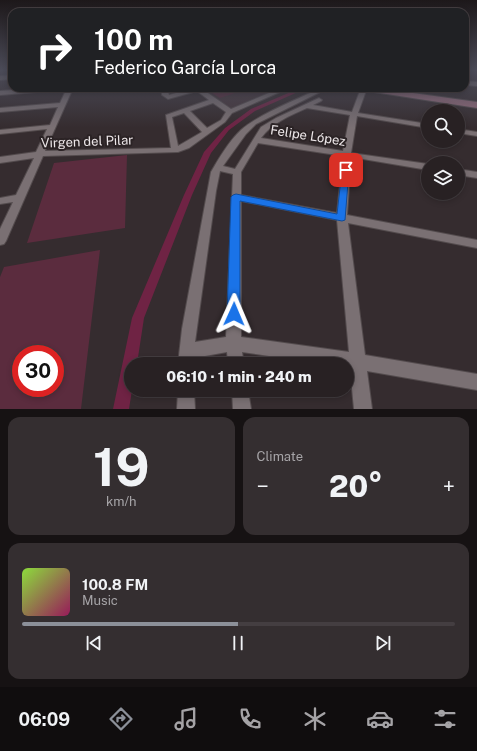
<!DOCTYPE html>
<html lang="en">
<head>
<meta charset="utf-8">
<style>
  body { margin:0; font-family:"Public Sans",sans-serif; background:#342e30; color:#f1f3f6; height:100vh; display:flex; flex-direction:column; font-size:15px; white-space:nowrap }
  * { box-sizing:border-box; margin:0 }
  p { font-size:13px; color:#a5a3a6 }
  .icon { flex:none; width:22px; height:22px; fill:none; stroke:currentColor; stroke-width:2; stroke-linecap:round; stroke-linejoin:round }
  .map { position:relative; height:409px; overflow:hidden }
  .details { display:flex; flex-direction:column; gap:8px; padding:8px; background:#161213; flex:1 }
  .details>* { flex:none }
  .hud { position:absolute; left:8px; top:8px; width:461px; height:84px; border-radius:12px; box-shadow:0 2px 6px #0003,0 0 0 1px #443e41; background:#202124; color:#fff; overflow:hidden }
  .tools { position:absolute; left:421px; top:104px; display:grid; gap:8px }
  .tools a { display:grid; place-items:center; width:44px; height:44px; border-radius:50%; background:#282123; box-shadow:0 2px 6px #0003,0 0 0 1px #443e41; font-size:20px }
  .speed { position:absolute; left:12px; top:345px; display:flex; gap:8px; font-size:20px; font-weight:700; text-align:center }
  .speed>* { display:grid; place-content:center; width:52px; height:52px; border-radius:50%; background:#282123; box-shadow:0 2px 6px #0003,0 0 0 1px #443e41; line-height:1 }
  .speed .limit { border:6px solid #d22; background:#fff; color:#111 }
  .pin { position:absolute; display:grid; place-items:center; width:34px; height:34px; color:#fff; margin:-17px; border-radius:8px; box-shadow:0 2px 6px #0006 }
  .me { position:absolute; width:44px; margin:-22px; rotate:1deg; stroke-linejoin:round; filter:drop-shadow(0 0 3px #0008) }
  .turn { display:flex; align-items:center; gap:14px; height:84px; padding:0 20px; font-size:18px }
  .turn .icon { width:52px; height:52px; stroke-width:2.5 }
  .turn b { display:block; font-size:28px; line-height:34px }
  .big { font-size:30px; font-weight:800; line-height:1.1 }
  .details .tile { flex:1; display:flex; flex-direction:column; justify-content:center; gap:6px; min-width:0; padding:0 14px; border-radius:12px; background:#342e30 }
  .details .dial { align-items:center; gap:0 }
  .dial b { font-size:52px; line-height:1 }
  .song { display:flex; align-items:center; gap:12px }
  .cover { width:48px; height:48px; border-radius:6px; background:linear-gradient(135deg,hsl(90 70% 55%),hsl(330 70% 35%)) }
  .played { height:4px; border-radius:2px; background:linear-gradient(90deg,#8c9099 50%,#443e41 50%) }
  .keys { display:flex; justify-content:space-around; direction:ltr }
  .heat { display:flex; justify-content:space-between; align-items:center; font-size:22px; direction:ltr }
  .details .tiles { flex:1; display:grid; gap:8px; grid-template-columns:1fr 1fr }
  .tile:last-child { grid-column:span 2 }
  .trip { position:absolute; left:124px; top:357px; width:230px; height:40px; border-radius:20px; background:#282123; box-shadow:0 2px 6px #0003,0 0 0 1px #443e41; font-weight:800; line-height:40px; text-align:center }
  .dock { display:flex; height:64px; justify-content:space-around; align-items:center; background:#100d0e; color:#a5a3a6 }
  .dock .icon { width:28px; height:28px }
  .dock .on { color:#8c9099 }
  .dock b { font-size:18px; color:#f1f3f6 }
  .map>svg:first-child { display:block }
</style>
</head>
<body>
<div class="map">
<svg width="477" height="409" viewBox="0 0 477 409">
  <rect width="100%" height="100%" fill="#352c2f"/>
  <path fill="#44353b" d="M201,88h64l9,4 -43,19 -32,-22z"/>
  <path fill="#5b2c3e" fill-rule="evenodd" d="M211,88h14l10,5 -15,5 -14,-9z
    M127,155l-2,73 -98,15 27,-80z
    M100,250l-19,159h-81v-132l4,-10zM21,354h34v34h-34z"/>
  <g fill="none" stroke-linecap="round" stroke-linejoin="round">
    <path fill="#6f2344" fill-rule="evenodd" d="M300,88h7l-52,23 -26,19 -18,23 -19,42 -48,123 -7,46h-6v26h1l-3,19h-16l19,-91 52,-123 20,-43 21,-24 26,-19z"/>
    <g stroke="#534b4d" stroke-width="2">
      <path id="street" d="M12,75v4l-12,1v-4z
        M465,81l12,1v4l-12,-1z
        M39,88h24l-3,2 -60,5v-4z
        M67,88h6l-28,63 126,-3 -5,-33 43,-15 -12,-9 -29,8 -6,-4 -1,-7h6l2,7 25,-7h9l-1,1 29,20 50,-21h8l-57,25 -7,9 -36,26 -11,4 -135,4 -37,85 -2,3 -4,1v-16l13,-27 -13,2v-6l16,-3 18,-37 -34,5v-6l36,-5 11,-23 -47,5v-4l50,-5 8,-18 -58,5v-4l60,-5zM213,103l13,9 -5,8 -14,8 -17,-17zM184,113l18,19 -24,14 -6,-29z
        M321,88h7l-72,36 -10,10 -23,32 12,3 26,-42 15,-9 43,-20 3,2 -1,1 -8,4 39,7 9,-24h6l-9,25 70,11v4l-71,-12 -6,37 77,11v6l-77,-13 -4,58 130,25v8l-129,-25 17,132 112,19v16l-110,-19 5,38h-18l-4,-41h-3v-4h-24l-81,-12 2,12h-16l-1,-12 -33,6v6h-16l4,-35 29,-157c8,-14 18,-31 30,-42 18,-16 57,-31 80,-42zM307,108l43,7 -7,36 -82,-13c11,-15 28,-22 46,-30zM258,143l85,13 -6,57 -96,-18v-23zM220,171l13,3 -7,163 -31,5 21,-151zM241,201l96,19 12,132 -108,-15z
        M458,129l19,3v4l-19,-3z
        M458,169l19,3v6l-19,-3z
        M178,390h16l1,19h-18z
        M232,390h16l3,19h-18z"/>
    </g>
    <g stroke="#534b4d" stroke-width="2">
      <path id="secondary" d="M357,88h20l100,14v6l-116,-18z"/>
    </g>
    <use href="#street" fill="#7a7073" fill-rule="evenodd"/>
    <use href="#secondary" fill="#966d7d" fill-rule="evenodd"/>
  </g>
  <linearGradient id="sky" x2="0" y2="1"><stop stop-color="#1d181a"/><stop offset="0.55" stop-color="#4b4b58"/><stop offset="1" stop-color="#4b4b58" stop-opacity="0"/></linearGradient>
  <rect width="477" height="128" fill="url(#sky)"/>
  <path fill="#1a73e8" stroke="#114b97" d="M346,168l3,2 -4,50 -3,1 -102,-20v113l-2,4 -4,2 -5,-2 -2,-4 4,-117 2,-2 3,-1 101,20 5,-44z"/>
  <g text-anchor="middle" stroke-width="4" stroke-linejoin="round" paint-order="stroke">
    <g font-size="13" fill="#ece6e8" stroke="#2b2325">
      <text transform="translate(308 135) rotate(9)" y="5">Felipe López</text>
      <text transform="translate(87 141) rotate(-2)" y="5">Virgen del Pilar</text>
    </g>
  </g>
</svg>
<div class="tools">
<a><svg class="icon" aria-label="search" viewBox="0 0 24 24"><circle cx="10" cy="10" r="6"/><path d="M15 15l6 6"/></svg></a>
<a><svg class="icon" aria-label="layers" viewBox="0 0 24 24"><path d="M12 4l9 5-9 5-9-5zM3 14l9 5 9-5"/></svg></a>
</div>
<div class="speed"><div class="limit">30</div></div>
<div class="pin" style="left:346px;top:170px;background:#d93025"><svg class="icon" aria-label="arrive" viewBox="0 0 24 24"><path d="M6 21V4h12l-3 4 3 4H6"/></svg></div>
<svg class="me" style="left:234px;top:314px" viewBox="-20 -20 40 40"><path d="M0-17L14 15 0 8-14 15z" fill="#1a73e8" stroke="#fff" stroke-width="4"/></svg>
<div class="trip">06:10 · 1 min · 240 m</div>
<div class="hud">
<div class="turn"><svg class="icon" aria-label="right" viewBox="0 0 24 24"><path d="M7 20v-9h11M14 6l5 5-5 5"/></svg><div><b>100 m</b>Federico García Lorca</div></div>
</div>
</div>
<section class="details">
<div class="tiles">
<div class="tile dial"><b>19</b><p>km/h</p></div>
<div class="tile"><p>Climate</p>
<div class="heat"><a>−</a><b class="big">20°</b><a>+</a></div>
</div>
<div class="tile">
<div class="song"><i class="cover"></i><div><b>100.8 FM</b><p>Music</p></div></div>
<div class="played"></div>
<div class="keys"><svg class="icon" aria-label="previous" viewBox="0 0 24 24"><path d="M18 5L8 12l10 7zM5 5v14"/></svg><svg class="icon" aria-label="pause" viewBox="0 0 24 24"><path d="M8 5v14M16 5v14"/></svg><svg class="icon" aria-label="next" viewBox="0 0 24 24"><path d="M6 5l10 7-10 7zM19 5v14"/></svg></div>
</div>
</div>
</section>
<nav class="dock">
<b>06:09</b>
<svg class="icon on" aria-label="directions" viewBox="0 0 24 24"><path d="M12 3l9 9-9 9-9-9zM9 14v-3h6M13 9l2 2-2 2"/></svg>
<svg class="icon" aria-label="music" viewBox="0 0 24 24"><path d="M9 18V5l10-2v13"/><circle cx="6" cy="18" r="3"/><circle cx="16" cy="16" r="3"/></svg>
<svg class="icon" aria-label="phone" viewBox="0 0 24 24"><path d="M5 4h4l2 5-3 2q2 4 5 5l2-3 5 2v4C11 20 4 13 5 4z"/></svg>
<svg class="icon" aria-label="climate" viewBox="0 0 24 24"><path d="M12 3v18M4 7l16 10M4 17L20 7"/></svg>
<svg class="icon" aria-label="car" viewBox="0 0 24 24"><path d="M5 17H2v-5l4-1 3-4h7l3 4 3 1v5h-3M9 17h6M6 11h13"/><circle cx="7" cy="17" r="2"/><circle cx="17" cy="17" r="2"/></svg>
<svg class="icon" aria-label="filters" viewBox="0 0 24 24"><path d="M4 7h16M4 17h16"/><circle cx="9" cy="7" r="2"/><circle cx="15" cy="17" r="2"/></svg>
</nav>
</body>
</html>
